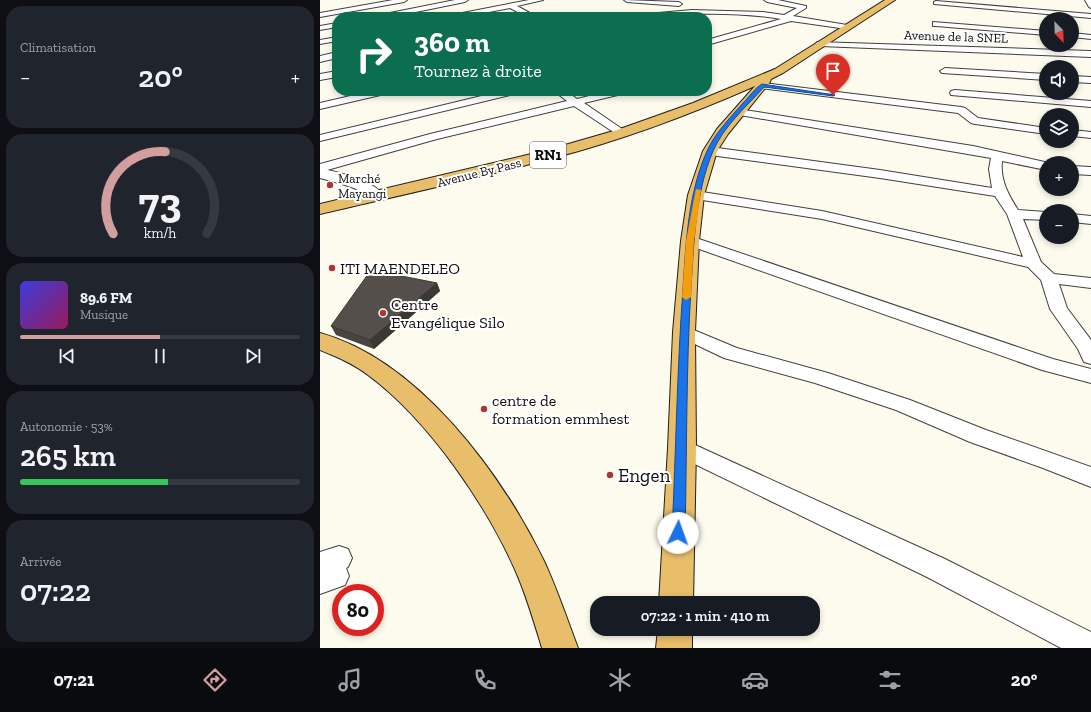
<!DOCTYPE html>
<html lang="fr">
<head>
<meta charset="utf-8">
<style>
  body { margin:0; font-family:"Zilla Slab",serif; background:#20242c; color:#f1f3f6; height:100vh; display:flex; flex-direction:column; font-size:15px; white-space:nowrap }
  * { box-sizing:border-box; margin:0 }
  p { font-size:13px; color:#9ea1a6 }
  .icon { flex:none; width:22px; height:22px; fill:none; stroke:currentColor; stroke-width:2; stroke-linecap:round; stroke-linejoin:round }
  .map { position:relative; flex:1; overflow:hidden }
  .drawer { display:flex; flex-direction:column; gap:6px; padding:6px; background:#0d0f14; width:320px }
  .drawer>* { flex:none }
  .top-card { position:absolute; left:12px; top:12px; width:380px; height:84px; border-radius:16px; box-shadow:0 2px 6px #0003; background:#0b6e4f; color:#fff; overflow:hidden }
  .needle { width:26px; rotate:157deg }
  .fabs { position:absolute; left:719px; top:12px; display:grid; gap:8px }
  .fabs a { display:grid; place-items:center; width:40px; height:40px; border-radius:50%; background:#171b24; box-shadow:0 2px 6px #0003; font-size:20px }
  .speed { position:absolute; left:12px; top:584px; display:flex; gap:8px; font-size:20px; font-weight:700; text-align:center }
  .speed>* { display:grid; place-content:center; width:52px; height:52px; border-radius:50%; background:#171b24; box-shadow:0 2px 6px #0003; line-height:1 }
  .speed .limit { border:6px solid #d22; background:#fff; color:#111 }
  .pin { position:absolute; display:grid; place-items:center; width:34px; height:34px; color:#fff; margin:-41px -17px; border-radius:50% 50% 50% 0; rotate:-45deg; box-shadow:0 0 4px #0007 }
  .pin .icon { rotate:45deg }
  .me { position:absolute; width:44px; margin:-22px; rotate:3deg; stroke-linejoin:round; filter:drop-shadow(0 0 3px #0008) }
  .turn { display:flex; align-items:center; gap:14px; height:84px; padding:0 16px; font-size:18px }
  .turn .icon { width:52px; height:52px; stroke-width:2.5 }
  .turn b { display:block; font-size:28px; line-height:34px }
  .big { font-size:30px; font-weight:600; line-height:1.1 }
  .drawer .tile { flex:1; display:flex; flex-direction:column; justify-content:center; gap:6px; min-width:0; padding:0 14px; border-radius:16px; background:#20242c }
  .drawer .dial { align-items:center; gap:0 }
  .dial svg { height:104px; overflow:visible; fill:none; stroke:#363941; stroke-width:7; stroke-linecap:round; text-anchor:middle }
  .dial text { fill:#f1f3f6; stroke:none }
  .song { display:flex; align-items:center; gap:12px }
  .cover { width:48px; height:48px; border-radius:6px; background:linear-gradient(135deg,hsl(240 70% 55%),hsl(330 70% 35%)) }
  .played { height:4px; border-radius:2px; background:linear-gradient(90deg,#d39e9e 50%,#363941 50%) }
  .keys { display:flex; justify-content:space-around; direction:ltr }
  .heat { display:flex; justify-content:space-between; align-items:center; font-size:22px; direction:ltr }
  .charge { height:6px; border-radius:3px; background:linear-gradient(90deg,#34c759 53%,#363941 0) }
  .trip { position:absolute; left:270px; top:596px; width:230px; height:40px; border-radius:16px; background:#171b24; box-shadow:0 2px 6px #0003; font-weight:600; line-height:40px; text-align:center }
  .tab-bar { display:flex; height:64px; justify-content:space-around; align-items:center; background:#090b0e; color:#9ea1a6 }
  .tab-bar .icon { width:28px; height:28px }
  .tab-bar .current { color:#d39e9e }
  .tab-bar b { font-size:18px; color:#f1f3f6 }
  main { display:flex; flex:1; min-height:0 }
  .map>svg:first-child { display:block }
</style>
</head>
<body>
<main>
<section class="drawer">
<div class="tile"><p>Climatisation</p>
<div class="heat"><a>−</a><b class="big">20°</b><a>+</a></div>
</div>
<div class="tile dial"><svg viewBox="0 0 100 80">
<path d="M14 69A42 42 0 1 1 86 69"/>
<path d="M14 69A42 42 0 0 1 54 6" stroke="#d39e9e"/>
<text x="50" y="56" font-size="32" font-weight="700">73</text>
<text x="50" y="72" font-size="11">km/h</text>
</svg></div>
<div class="tile">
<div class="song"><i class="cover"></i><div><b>89.6 FM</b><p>Musique</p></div></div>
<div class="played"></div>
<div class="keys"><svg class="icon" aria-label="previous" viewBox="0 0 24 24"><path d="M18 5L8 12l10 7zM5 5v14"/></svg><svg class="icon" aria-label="pause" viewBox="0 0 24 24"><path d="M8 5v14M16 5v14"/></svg><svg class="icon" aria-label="next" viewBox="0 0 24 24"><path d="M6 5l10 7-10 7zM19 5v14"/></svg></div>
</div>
<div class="tile"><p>Autonomie · 53%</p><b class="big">265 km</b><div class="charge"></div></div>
<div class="tile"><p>Arrivée</p><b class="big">07:22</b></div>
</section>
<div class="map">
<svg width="771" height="648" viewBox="0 0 771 648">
  <rect width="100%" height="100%" fill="#fdfbee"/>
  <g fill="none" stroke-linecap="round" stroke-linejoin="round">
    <g stroke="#404040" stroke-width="2">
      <path id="minor" d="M73,0h14l-3,2 -84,15v-4z
        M135,0h13l-3,2 -74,15h-15l4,-2z
        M209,0h14l-26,6 20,11h-10l-17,-9 -47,9h-15l4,-2z
        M304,0l55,2 3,2 -3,2 -52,-4z
        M444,0h14l28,6v2l-13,8 54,9 4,2 -4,2 -56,-8 -84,24v-5l74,-21c-29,-5 -61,-6 -90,-5 -20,1 -39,3 -59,3l4,-2 56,-5 71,2 21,3 13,-7 -30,-6z
        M765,0h6v8l-2,-1z
        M616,1l155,13v4l-157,-14v-2z
        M613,22l113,9v4l-110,-9h-3z
        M17,23v4l-17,3v-4z
        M752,33l19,2v4l-19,-2z
        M17,37v4l-17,3v-4z
        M497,42l274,9v6l-271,-11h-3l-1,-2z
        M17,52v6l-17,4v-6z
        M625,68l101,6v6l-104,-7 -2,-2z
        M17,71v6l-17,3v-6z
        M752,76l19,1v6l-19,-1z
        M443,83l198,24 4,1 13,10 68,10v6l-71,-10 -4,-1 -13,-10 -198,-25 -2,-2z
        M635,90l136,11v6l-140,-12 -1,-2 1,-2z
        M52,91h18l-1,2 -69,16v-6z
        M182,91h17l-1,2 -198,48v-6z
        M234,91h12l11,8 32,-8h18l-1,2 -42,10 44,30 -2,2h-8l-44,-29 -137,33 -117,33v-8l110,-30 137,-33z
        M418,109l235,37 76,17h-3v7l-44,-9c-2,19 6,33 16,49l28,2v8l-23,-1 18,43 13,12 37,4v10l-32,-4 8,24 24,32v24l-7,-2 -6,-13 -28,-40 -9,-29 -13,-13 -206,-48 -126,-20 -5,-1 -2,-3 2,-3 5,-1 126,20 201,46 -16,-43 -12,-18 -115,-18 -170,-23 -4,-1 -2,-3 2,-3 4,-1 170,23 112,18 -3,-19 2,-11 -257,-44 -1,-2 1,-2z
        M752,130l19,2v6l-19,-2z
        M752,166l19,1v8l-19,-1z
        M752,214l19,2v8l-19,-2z
        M370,236l363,123 38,10v14l-49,-13 -357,-126 -3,-3 3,-3z
        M364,326l53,22 91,25 82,27 76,30 105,37v20l-48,-19 -73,-26 -74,-32 -81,-27 -91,-25 -46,-22 -3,-4 3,-4z
        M362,439l263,120 146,73v16h-30l-134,-71 -253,-123 -3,-6 3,-6z
        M19,546l9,3 4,9 -4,9 -2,1 3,8 -4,9 -25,9v-42z"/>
    </g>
    <g stroke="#404040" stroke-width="2">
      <path id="tertiary" d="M0,168c19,5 53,11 64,28l-2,4c-13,3 -18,-7 -28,-12 -11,-4 -23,-7 -34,-10z"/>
    </g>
    <g stroke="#1e1e1e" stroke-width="2">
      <path id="trunk" d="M565,0h10l-112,73 -12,6 -1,3 -42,52 -11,17 -13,44 -5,46 -4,91 1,116 -3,155h-34l9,-155 5,-116 8,-91 7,-46 15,-44 14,-22 38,-43c-66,29 -133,54 -202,72 -77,21 -156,38 -233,56v-10l224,-53 73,-21 76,-27 82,-34z
        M0,333c98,27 181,140 224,228 13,28 23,58 34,87h-36c-7,-23 -14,-47 -23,-69 -29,-70 -90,-159 -151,-204 -14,-11 -31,-18 -48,-25z
        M338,629h34v19h-36z"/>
    </g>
    <use href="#minor" fill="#fff" fill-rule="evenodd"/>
    <use href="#tertiary" fill="#fff" fill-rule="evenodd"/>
    <use href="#trunk" fill="#e8be6a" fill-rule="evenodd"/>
  </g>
  <path fill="#484440" d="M117,283l3,8 -66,58 -38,-14 -5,-9z"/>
  <path fill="#3b3734" d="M117,283l3,8 -66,58 -4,-9z"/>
  <path fill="#544f4a" stroke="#3b3734" d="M51,270l66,13 -67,57 -39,-14z"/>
  <path fill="#1a73e8" stroke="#114b97" d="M442,84l73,11 -2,1 -69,-9c-18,20 -40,39 -51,64 -18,43 -19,91 -22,137 -5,81 -4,163 -6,245l-2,4 -5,2 -4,-2 -2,-4c4,-82 5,-164 11,-245 3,-46 5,-94 24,-137 8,-18 23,-33 36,-48 6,-6 12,-15 19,-19z"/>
  <path fill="#f59e0b" d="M376,189l5,1 -7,51 -3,56 -5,3 -4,-3 4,-56z"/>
  <g fill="#af3533" stroke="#fff" stroke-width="1.5">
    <circle cx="10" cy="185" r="4"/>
    <circle cx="12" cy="268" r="4"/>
    <circle cx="63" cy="313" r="4"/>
    <circle cx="164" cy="409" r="4"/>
    <circle cx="290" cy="475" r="4"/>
  </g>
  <g text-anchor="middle" stroke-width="4" stroke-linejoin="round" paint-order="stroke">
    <g font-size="13" fill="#0d0d0d" stroke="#fff">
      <text transform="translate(636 36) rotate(2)" y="5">Avenue de la SNEL</text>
      <text transform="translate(159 172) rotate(-14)" y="5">Avenue By Pass</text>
    </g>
    <g font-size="13" fill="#0d0d0d" stroke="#fff" text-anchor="start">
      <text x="18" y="183">Marché<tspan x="18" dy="15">Mayangi</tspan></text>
    </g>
    <rect fill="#fff" stroke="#565656" stroke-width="1" x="210" y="142" width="36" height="26" rx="3"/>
    <g font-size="15" font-weight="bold" fill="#0d0d0d">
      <text x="228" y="160">RN1</text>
    </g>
    <g font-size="16" fill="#0d0d0d" stroke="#fff" text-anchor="start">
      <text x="20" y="274">ITI MAENDELEO</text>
      <text x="71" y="310">Centre<tspan x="71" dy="18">Evangélique Silo</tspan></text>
      <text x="172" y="406">centre de<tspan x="172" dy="18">formation emmhest</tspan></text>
    </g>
    <g font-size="19" fill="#0d0d0d" stroke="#fff" text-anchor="start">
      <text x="298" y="482">Engen</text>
    </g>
  </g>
</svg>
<div class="fabs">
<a><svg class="needle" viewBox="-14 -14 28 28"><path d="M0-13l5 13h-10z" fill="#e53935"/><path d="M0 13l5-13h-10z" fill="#9ea1a6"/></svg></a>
<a><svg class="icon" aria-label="sound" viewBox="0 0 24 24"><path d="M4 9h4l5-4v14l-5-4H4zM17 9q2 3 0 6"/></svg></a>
<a><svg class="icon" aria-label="layers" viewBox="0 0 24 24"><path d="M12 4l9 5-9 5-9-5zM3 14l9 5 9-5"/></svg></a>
<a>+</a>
<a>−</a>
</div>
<div class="speed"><div class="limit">80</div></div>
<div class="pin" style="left:513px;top:95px;background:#d93025"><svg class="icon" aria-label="arrive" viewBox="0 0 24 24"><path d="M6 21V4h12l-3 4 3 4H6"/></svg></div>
<svg class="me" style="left:358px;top:533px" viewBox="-20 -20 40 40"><circle r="19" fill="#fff"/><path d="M0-13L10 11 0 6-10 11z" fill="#1a73e8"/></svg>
<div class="trip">07:22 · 1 min · 410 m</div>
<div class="top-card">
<div class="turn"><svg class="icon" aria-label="right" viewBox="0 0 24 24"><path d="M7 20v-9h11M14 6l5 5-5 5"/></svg><div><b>360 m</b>Tournez à droite</div></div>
</div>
</div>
</main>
<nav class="tab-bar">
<b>07:21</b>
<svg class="icon current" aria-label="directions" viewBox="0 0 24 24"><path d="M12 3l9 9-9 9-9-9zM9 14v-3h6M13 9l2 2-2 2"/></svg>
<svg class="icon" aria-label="music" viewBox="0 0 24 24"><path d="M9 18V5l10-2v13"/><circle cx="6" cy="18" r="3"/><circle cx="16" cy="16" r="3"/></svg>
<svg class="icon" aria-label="phone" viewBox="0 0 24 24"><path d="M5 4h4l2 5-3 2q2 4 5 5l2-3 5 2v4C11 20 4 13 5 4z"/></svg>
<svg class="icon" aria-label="climate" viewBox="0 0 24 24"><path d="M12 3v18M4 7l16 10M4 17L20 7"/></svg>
<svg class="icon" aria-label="car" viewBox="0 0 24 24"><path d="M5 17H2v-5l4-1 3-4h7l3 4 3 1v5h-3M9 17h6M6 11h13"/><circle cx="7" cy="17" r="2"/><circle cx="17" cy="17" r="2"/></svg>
<svg class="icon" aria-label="filters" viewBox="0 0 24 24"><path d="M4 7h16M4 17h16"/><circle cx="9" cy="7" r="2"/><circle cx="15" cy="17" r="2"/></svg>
<b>20°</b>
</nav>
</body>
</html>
